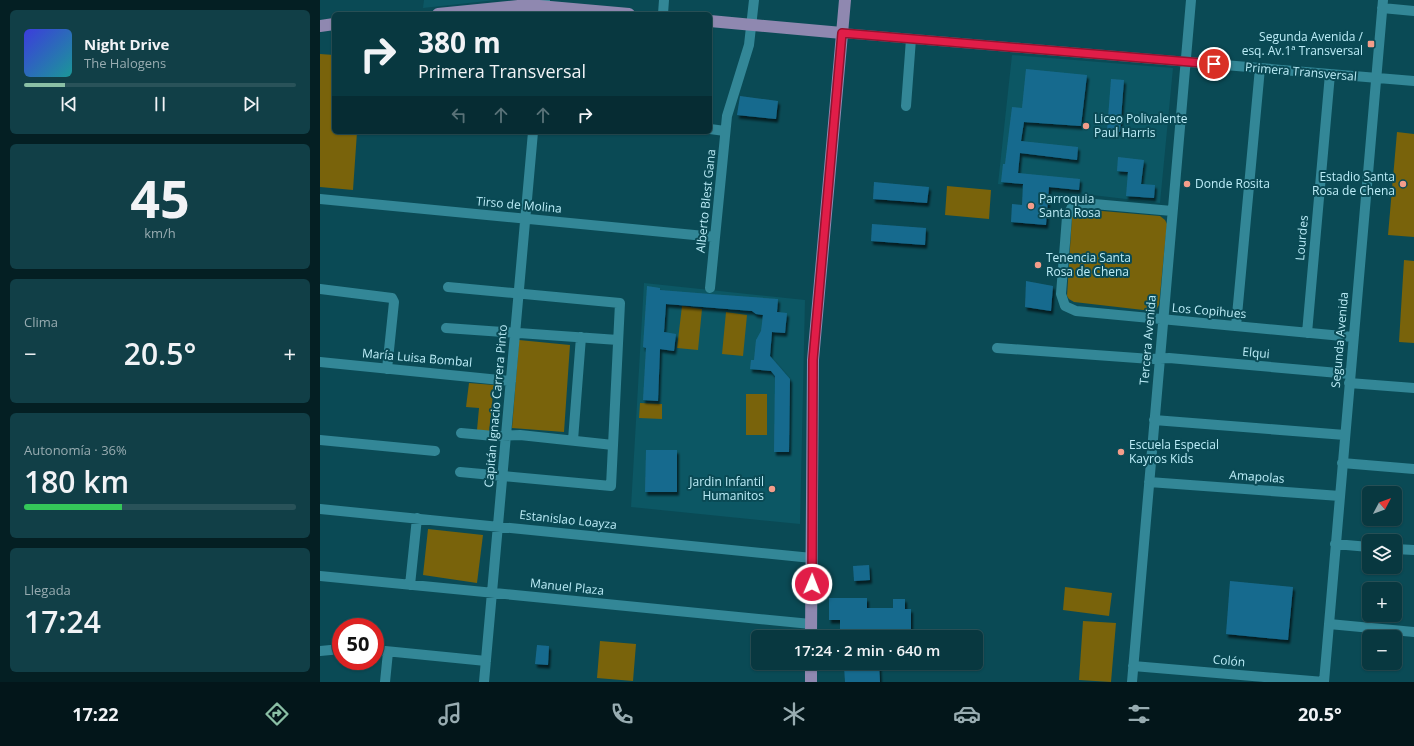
<!DOCTYPE html>
<html lang="es">
<head>
<meta charset="utf-8">
<style>
  body { margin:0; font-family:"Open Sans",sans-serif; background:#113f47; color:#f1f3f6; height:100vh; display:flex; flex-direction:column; font-size:15px; white-space:nowrap }
  * { box-sizing:border-box; margin:0 }
  p { font-size:13px; color:#98acb1 }
  .icon { flex:none; width:22px; height:22px; fill:none; stroke:currentColor; stroke-width:2; stroke-linecap:round; stroke-linejoin:round }
  .map { position:relative; flex:1; overflow:hidden }
  .sheet { display:flex; flex-direction:column; gap:10px; padding:10px; background:#041f23; width:320px }
  .sheet>* { flex:none }
  .banner { position:absolute; left:12px; top:12px; width:380px; height:122px; border-radius:6px; box-shadow:0 1px 3px #0004,0 0 0 1px #295259; background:#083840; color:#f1f3f6; overflow:hidden }
  .needle { width:26px; rotate:49deg }
  .fabs { position:absolute; left:1042px; top:486px; display:grid; gap:8px }
  .fabs a { display:grid; place-items:center; width:40px; height:40px; border-radius:6px; background:#083840; box-shadow:0 1px 3px #0004,0 0 0 1px #295259; font-size:20px }
  .speed { position:absolute; left:12px; top:618px; display:flex; gap:8px; font-size:20px; font-weight:700; text-align:center }
  .speed>* { display:grid; place-content:center; width:52px; height:52px; border-radius:50%; background:#083840; box-shadow:0 1px 3px #0004,0 0 0 1px #295259; line-height:1 }
  .speed .limit { border:6px solid #d22; background:#fff; color:#111 }
  .pin { position:absolute; display:grid; place-items:center; width:34px; height:34px; color:#fff; margin:-17px; border:2px solid #fff; border-radius:50%; box-shadow:0 1px 4px #0007 }
  .me { position:absolute; width:44px; margin:-22px; rotate:1deg; stroke-linejoin:round; filter:drop-shadow(0 0 3px #0008) }
  .turn { display:flex; align-items:center; gap:14px; height:84px; padding:0 20px; font-size:18px }
  .turn .icon { width:52px; height:52px; stroke-width:2.5 }
  .turn b { display:block; font-size:28px; line-height:34px }
  .lanes { display:flex; align-items:center; height:38px; padding:0 20px; background:#0003; justify-content:center; gap:20px; direction:ltr }
  .lanes .off { opacity:.35 }
  .big { font-size:30px; font-weight:600; line-height:1.1 }
  .sheet .card { flex:1; display:flex; flex-direction:column; justify-content:center; gap:6px; min-width:0; padding:0 14px; border-radius:6px; background:#113f47 }
  .sheet .dial { align-items:center; gap:0 }
  .dial b { font-size:52px; line-height:1 }
  .song { display:flex; align-items:center; gap:12px }
  .cover { width:48px; height:48px; border-radius:6px; background:linear-gradient(135deg,hsl(240 70% 55%),hsl(180 70% 35%)) }
  .played { height:4px; border-radius:2px; background:linear-gradient(90deg,#8abfa5 15%,#295259 15%) }
  .keys { display:flex; justify-content:space-around; direction:ltr }
  .heat { display:flex; justify-content:space-between; align-items:center; font-size:22px; direction:ltr }
  .charge { height:6px; border-radius:3px; background:linear-gradient(90deg,#34c759 36%,#295259 0) }
  .trip { position:absolute; left:431px; top:630px; width:232px; height:40px; border-radius:6px; background:#083840; box-shadow:0 1px 3px #0004,0 0 0 1px #295259; font-weight:600; line-height:40px; text-align:center }
  .tab-bar { display:flex; height:64px; justify-content:space-around; align-items:center; background:#03161a; color:#98acb1 }
  .tab-bar .icon { width:28px; height:28px }
  .tab-bar .active { color:#8abfa5 }
  .tab-bar b { font-size:18px; color:#f1f3f6 }
  main { display:flex; flex:1; min-height:0 }
  .map>svg:first-child { display:block }
</style>
</head>
<body>
<main>
<section class="sheet">
<div class="card">
<div class="song"><i class="cover"></i><div><b>Night Drive</b><p>The Halogens</p></div></div>
<div class="played"></div>
<div class="keys"><svg class="icon" aria-label="previous" viewBox="0 0 24 24"><path d="M18 5L8 12l10 7zM5 5v14"/></svg><svg class="icon" aria-label="pause" viewBox="0 0 24 24"><path d="M8 5v14M16 5v14"/></svg><svg class="icon" aria-label="next" viewBox="0 0 24 24"><path d="M6 5l10 7-10 7zM19 5v14"/></svg></div>
</div>
<div class="card dial"><b>45</b><p>km/h</p></div>
<div class="card"><p>Clima</p>
<div class="heat"><a>−</a><b class="big">20.5°</b><a>+</a></div>
</div>
<div class="card"><p>Autonomía · 36%</p><b class="big">180 km</b><div class="charge"></div></div>
<div class="card"><p>Llegada</p><b class="big">17:24</b></div>
</section>
<div class="map">
<svg width="1094" height="682" viewBox="0 0 1094 682">
  <defs>
    <filter id="shadow"><feDropShadow dx="2" dy="3.5" stdDeviation="1" flood-color="#0009"/></filter>
  </defs>
  <rect width="100%" height="100%" fill="#0a4a55"/>
  <path fill="#0c5764" d="M104,0h72l-73,8z
    M692,55l161,13 -13,135 -162,-19z
    M324,283l161,17 -5,224 -169,-17z"/>
  <path fill="#79630b" d="M0,54l14,1v77h23l-4,58 -33,-3z
    M1077,132l17,2v103l-26,-2z
    M627,186l44,4 -2,29 -44,-4z
    M759,209l81,7 5,4 2,4 -8,81 -3,5 -4,1 -78,-9 -5,-3 -2,-3 5,-80 3,-6z
    M1084,260l10,1v82l-15,-1z
    M362,306l20,3 -4,41 -21,-2z
    M406,312l21,3 -4,41 -21,-2z
    M199,340l51,5 -6,87 -52,-4z
    M149,383l25,2 -5,47 -12,-2 2,-22 -13,-1z
    M426,394h21v41h-21z
    M320,403l22,1v15l-23,-1z
    M108,529l55,6 -6,48 -54,-8z
    M745,587l47,6 -3,23 -46,-6z
    M763,621l33,2 -5,59 -32,-2z
    M280,641l36,3 -3,37 -36,-3z"/>
  <path fill="#196a8e" filter="url(#shadow)" d="M706,69l61,6 -6,51 -57,-4 -3,19 57,6 -1,13 -57,-7 -2,20 62,6 -1,11 -30,-3 -3,38 -35,-3 1,-18 10,1 1,-21 -22,-2 2,-18h2l7,-57 10,1z
    M791,79l13,1 -4,52 -13,-1z
    M420,96l38,5 -2,18 -39,-4z
    M798,157l26,3 -3,24 14,1 -1,13 -28,-2 2,-24 -11,-1z
    M554,182l55,5 -2,16 -54,-4z
    M552,224l54,4 -1,17 -54,-4z
    M706,281l27,5 -2,25 -26,-4z
    M327,286l13,2v2l50,4 68,5 -1,13 10,1 -2,20 -13,-1 -2,24 20,23 -1,73h-15l1,-76 -4,-5 -21,-2 1,-9h3l2,-20 5,-9 2,-16 -7,-1 -4,-3 -86,-7 -2,28 12,2 -2,17 -14,-2 -2,52 -15,-1 3,-52 -3,-1z
    M326,450h31v42h-32z
    M549,565l1,15 -16,1 -1,-15z
    M910,581l63,6 -5,53 -62,-6z
    M509,598h38v10h26v-9h12v10h6v21h16v7h-87v-17h-11z
    M217,645l12,1 -1,19 -13,-1z
    M538,663h21l1,19h-35l-1,-16 14,-1z"/>
  <g fill="none" stroke-linecap="round" stroke-linejoin="round">
    <path stroke="#338797" stroke-width="10" d="M1062,8l32,3
      M224,14l1,-14
      M343,14l1,-14
      M522,33l572,48
      M586,106l5,-67
      M390,129l15,2
      M0,199l395,38
      M852,211l-89,-8 -11,4 -5,10 -6,77 4,12 11,5 277,26
      M128,287l172,16 -9,183 -151,-14
      M390,288l17,-172 22,-71 5,-45
      M0,289l72,9 2,4 -7,67
      M916,326l24,-258
      M126,328l172,12
      M987,333l23,-259
      M677,348l154,11 18,-1 181,16
      M0,362l191,19
      M1029,383l65,5
      M834,420l191,15
      M141,433l33,3 26,-1 93,10
      M0,440l115,11
      M253,440l8,-103
      M1022,463l72,6
      M829,482l191,14
      M0,509l492,49
      M1015,544l34,3
      M1075,549l19,1
      M0,576l491,48
      M90,585l7,-67
      M1009,624l85,8
      M55,650l111,11
      M0,651l21,-2
      M813,666l191,16 59,-682
      M65,682l3,-30
      M164,682l49,-550
      M812,682l59,-682"/>
    <path stroke="#8f88b0" stroke-width="12" d="M118,14l90,-9 101,9
      M390,21l132,12
      M0,26l14,-2
      M491,637l2,-277 32,-360
      M491,682v-19"/>
  </g>
  <g fill="none" stroke-linecap="round" stroke-linejoin="round">
    <g stroke="#92132f" stroke-width="10">
      <path id="route" d="M492,584l1,-224 29,-327 372,31"/>
    </g>
    <use href="#route" stroke="#e11d48" stroke-width="7"/>
  </g>
  <g fill="#f49d8a" stroke="#0a4a55" stroke-width="1.5">
    <rect x="1047" y="40" width="8" height="8" rx="2"/>
    <circle cx="766" cy="126" r="4"/>
    <circle cx="867" cy="184" r="4"/>
    <circle cx="1083" cy="184" r="4"/>
    <circle cx="711" cy="206" r="4"/>
    <circle cx="718" cy="265" r="4"/>
    <circle cx="801" cy="452" r="4"/>
    <circle cx="452" cy="489" r="4"/>
  </g>
  <g text-anchor="middle" stroke-width="4" stroke-linejoin="round" paint-order="stroke">
    <g font-size="12" fill="#bcedf8" stroke="#0a4a55" text-anchor="start">
      <text x="1043" y="41" text-anchor="end">Segunda Avenida /<tspan x="1043" dy="14">esq. Av.1ª Transversal</tspan></text>
      <text x="774" y="123">Liceo Polivalente<tspan x="774" dy="14">Paul Harris</tspan></text>
      <text x="1075" y="181" text-anchor="end">Estadio Santa<tspan x="1075" dy="14">Rosa de Chena</tspan></text>
      <text x="875" y="188">Donde Rosita</text>
      <text x="719" y="203">Parroquia<tspan x="719" dy="14">Santa Rosa</tspan></text>
      <text x="726" y="262">Tenencia Santa<tspan x="726" dy="14">Rosa de Chena</tspan></text>
      <text x="809" y="449">Escuela Especial<tspan x="809" dy="14">Kayros Kids</tspan></text>
      <text x="444" y="486" text-anchor="end">Jardin Infantil<tspan x="444" dy="14">Humanitos</tspan></text>
    </g>
    <g font-size="12" fill="#bcedf8" stroke="#0a4a55">
      <text transform="translate(981 72) rotate(5)" y="4">Primera Transversal</text>
      <text transform="translate(386 201) rotate(-84)" y="4">Alberto Blest Gana</text>
      <text transform="translate(199 205) rotate(5)" y="4">Tirso de Molina</text>
      <text transform="translate(982 238) rotate(-85)" y="4">Lourdes</text>
      <text transform="translate(889 311) rotate(5)" y="4">Los Copihues</text>
      <text transform="translate(828 340) rotate(-85)" y="4">Tercera Avenida</text>
      <text transform="translate(1020 340) rotate(-85)" y="4">Segunda Avenida</text>
      <text transform="translate(936 353) rotate(5)" y="4">Elqui</text>
      <text transform="translate(97 358) rotate(5)" y="4">María Luisa Bombal</text>
      <text transform="translate(176 406) rotate(-85)" y="4">Capitán Ignacio Carrera Pinto</text>
      <text transform="translate(937 477) rotate(4)" y="4">Amapolas</text>
      <text transform="translate(248 520) rotate(6)" y="4">Estanislao Loayza</text>
      <text transform="translate(247 587) rotate(6)" y="4">Manuel Plaza</text>
      <text transform="translate(909 661) rotate(5)" y="4">Colón</text>
    </g>
  </g>
</svg>
<div class="fabs">
<a><svg class="needle" viewBox="-14 -14 28 28"><path d="M0-13l5 13h-10z" fill="#e53935"/><path d="M0 13l5-13h-10z" fill="#98acb1"/></svg></a>
<a><svg class="icon" aria-label="layers" viewBox="0 0 24 24"><path d="M12 4l9 5-9 5-9-5zM3 14l9 5 9-5"/></svg></a>
<a>+</a>
<a>−</a>
</div>
<div class="speed"><div class="limit">50</div></div>
<div class="pin" style="left:894px;top:64px;background:#d93025"><svg class="icon" aria-label="arrive" viewBox="0 0 24 24"><path d="M6 21V4h12l-3 4 3 4H6"/></svg></div>
<svg class="me" style="left:492px;top:584px" viewBox="-20 -20 40 40"><circle r="17" fill="#e11d48" stroke="#fff" stroke-width="3"/><path d="M0-11L8 9 0 5-8 9z" fill="#fff"/></svg>
<div class="trip">17:24 · 2 min · 640 m</div>
<div class="banner">
<div class="turn"><svg class="icon" aria-label="right" viewBox="0 0 24 24"><path d="M7 20v-9h11M14 6l5 5-5 5"/></svg><div><b>380 m</b>Primera Transversal</div></div>
<div class="lanes"><svg class="icon off" aria-label="left" viewBox="0 0 24 24"><path d="M17 20v-9H6M10 6l-5 5 5 5"/></svg><svg class="icon off" aria-label="ahead" viewBox="0 0 24 24"><path d="M12 20V5M6 11l6-6 6 6"/></svg><svg class="icon off" aria-label="ahead" viewBox="0 0 24 24"><path d="M12 20V5M6 11l6-6 6 6"/></svg><svg class="icon" aria-label="right" viewBox="0 0 24 24"><path d="M7 20v-9h11M14 6l5 5-5 5"/></svg></div>
</div>
</div>
</main>
<nav class="tab-bar">
<b>17:22</b>
<svg class="icon active" aria-label="directions" viewBox="0 0 24 24"><path d="M12 3l9 9-9 9-9-9zM9 14v-3h6M13 9l2 2-2 2"/></svg>
<svg class="icon" aria-label="music" viewBox="0 0 24 24"><path d="M9 18V5l10-2v13"/><circle cx="6" cy="18" r="3"/><circle cx="16" cy="16" r="3"/></svg>
<svg class="icon" aria-label="phone" viewBox="0 0 24 24"><path d="M5 4h4l2 5-3 2q2 4 5 5l2-3 5 2v4C11 20 4 13 5 4z"/></svg>
<svg class="icon" aria-label="climate" viewBox="0 0 24 24"><path d="M12 3v18M4 7l16 10M4 17L20 7"/></svg>
<svg class="icon" aria-label="car" viewBox="0 0 24 24"><path d="M5 17H2v-5l4-1 3-4h7l3 4 3 1v5h-3M9 17h6M6 11h13"/><circle cx="7" cy="17" r="2"/><circle cx="17" cy="17" r="2"/></svg>
<svg class="icon" aria-label="filters" viewBox="0 0 24 24"><path d="M4 7h16M4 17h16"/><circle cx="9" cy="7" r="2"/><circle cx="15" cy="17" r="2"/></svg>
<b>20.5°</b>
</nav>
</body>
</html>
